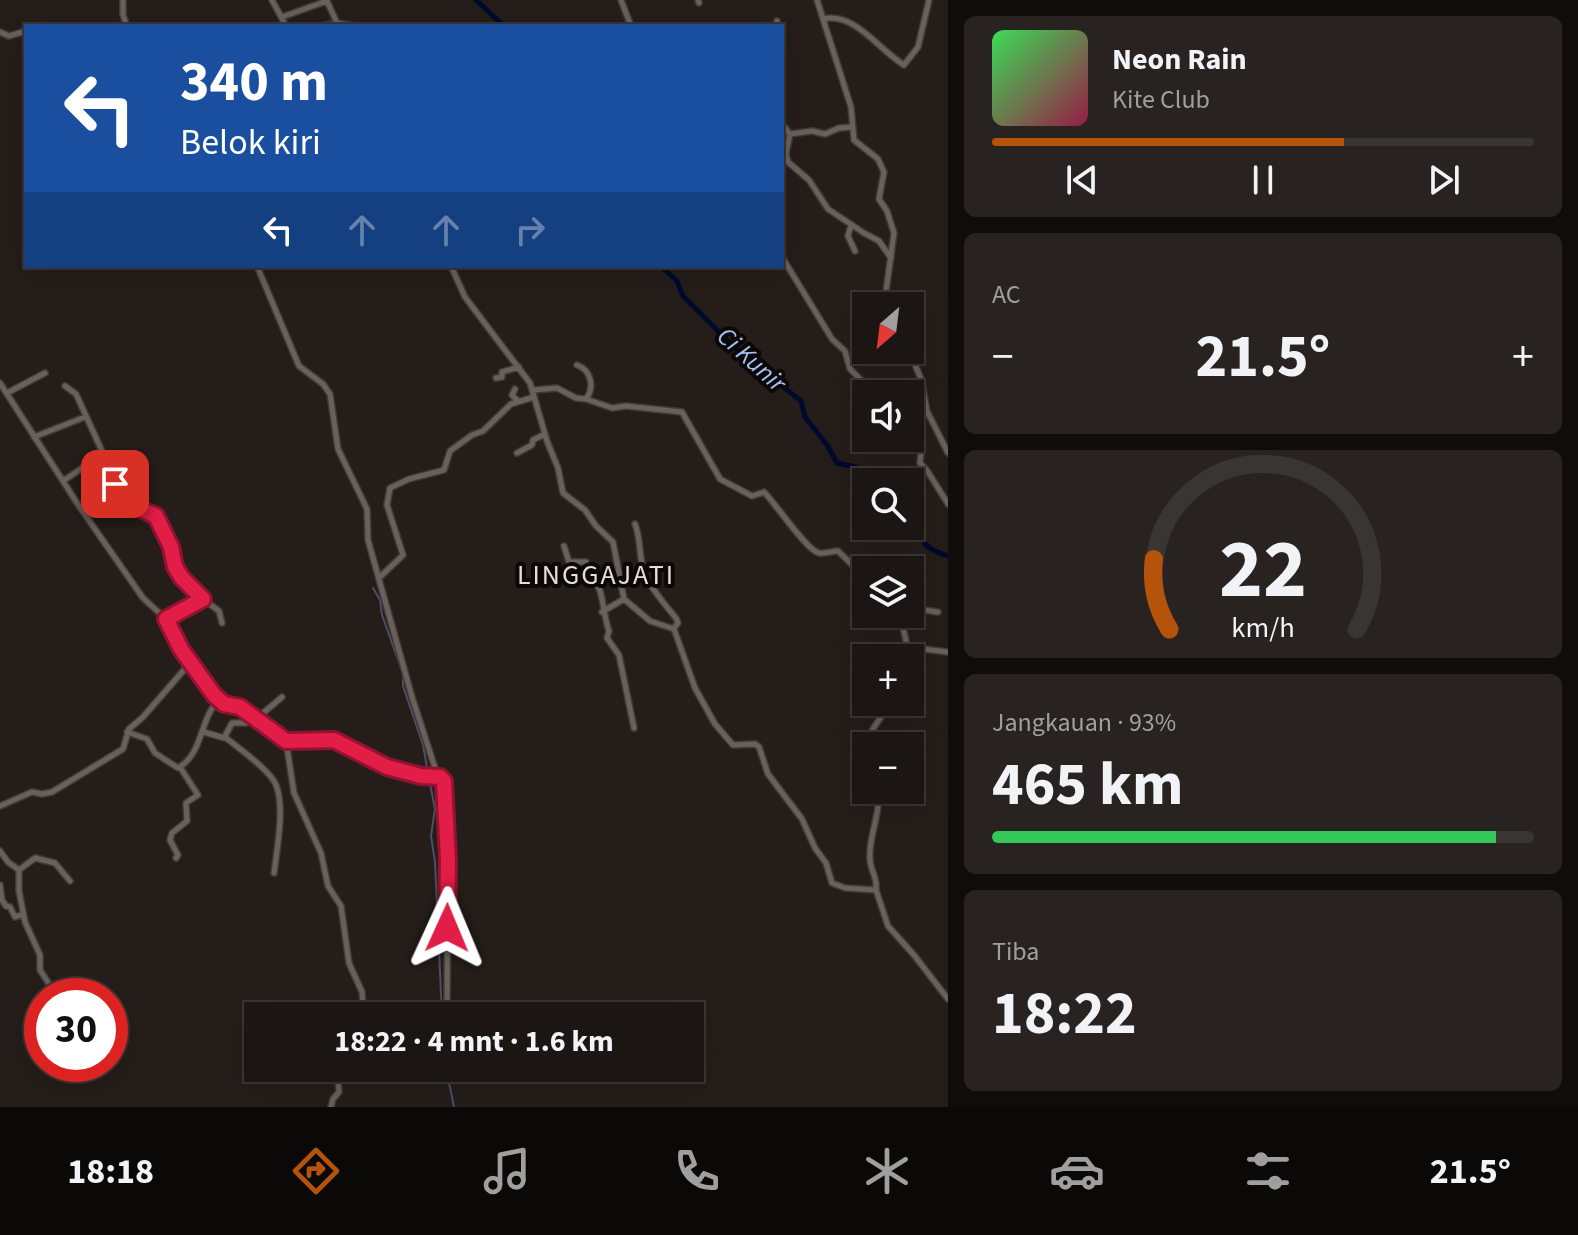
<!DOCTYPE html>
<html lang="id">
<head>
<meta charset="utf-8">
<style>
  body { margin:0; font-family:"Source Sans 3",sans-serif; background:#282321; color:#f1f3f6; height:100vh; display:flex; flex-direction:column; font-size:30px; white-space:nowrap }
  * { box-sizing:border-box; margin:0 }
  p { font-size:26px; color:#a09fa0 }
  .icon { flex:none; width:44px; height:44px; fill:none; stroke:currentColor; stroke-width:2; stroke-linecap:round; stroke-linejoin:round }
  .map { position:relative; flex:1; overflow:hidden }
  .details { display:flex; flex-direction:column; gap:16px; padding:16px; background:#0f0c0a; width:630px }
  .details>* { flex:none }
  .top-card { position:absolute; left:24px; top:24px; width:760px; height:244px; border-radius:0px; box-shadow:0 8px 32px #0002,0 0 0 2px #393533; background:#1a4fa0; color:#fff; overflow:hidden }
  .needle { width:52px; rotate:208deg }
  .fabs { position:absolute; left:852px; top:292px; display:grid; gap:16px }
  .fabs a { display:grid; place-items:center; width:72px; height:72px; border-radius:0px; background:#1b1613; box-shadow:0 8px 32px #0002,0 0 0 2px #393533; font-size:40px }
  .speed { position:absolute; left:24px; top:978px; display:flex; gap:16px; font-size:40px; font-weight:700; text-align:center }
  .speed>* { display:grid; place-content:center; width:104px; height:104px; border-radius:50%; background:#1b1613; box-shadow:0 8px 32px #0002,0 0 0 2px #393533; line-height:1 }
  .speed .limit { border:12px solid #d22; background:#fff; color:#111 }
  .pin { position:absolute; display:grid; place-items:center; width:68px; height:68px; color:#fff; margin:-34px; border-radius:16px; box-shadow:0 4px 12px #0006 }
  .me { position:absolute; width:88px; margin:-44px; rotate:1deg; stroke-linejoin:round; filter:drop-shadow(0 0 6px #0008) }
  .turn { display:flex; align-items:center; gap:28px; height:168px; padding:0 24px; font-size:36px }
  .turn .icon { width:104px; height:104px; stroke-width:2.5 }
  .turn b { display:block; font-size:56px; line-height:68px }
  .lanes { display:flex; align-items:center; height:76px; padding:0 24px; background:#0003; justify-content:center; gap:40px; direction:ltr }
  .lanes .off { opacity:.35 }
  .big { font-size:60px; font-weight:700; line-height:1.1 }
  .details .widget { flex:1; display:flex; flex-direction:column; justify-content:center; gap:12px; min-width:0; padding:0 28px; border-radius:12px; background:#282321 }
  .details .dial { align-items:center; gap:0 }
  .dial svg { height:208px; overflow:visible; fill:none; stroke:#393533; stroke-width:7; stroke-linecap:round; text-anchor:middle }
  .dial text { fill:#f1f3f6; stroke:none }
  .song { display:flex; align-items:center; gap:24px }
  .cover { width:96px; height:96px; border-radius:12px; background:linear-gradient(135deg,hsl(130 70% 55%),hsl(340 70% 35%)) }
  .played { height:8px; border-radius:4px; background:linear-gradient(90deg,#b45309 65%,#393533 65%) }
  .keys { display:flex; justify-content:space-around; direction:ltr }
  .heat { display:flex; justify-content:space-between; align-items:center; font-size:44px; direction:ltr }
  .charge { height:12px; border-radius:6px; background:linear-gradient(90deg,#34c759 93%,#393533 0) }
  .trip { position:absolute; left:244px; top:1002px; width:460px; height:80px; border-radius:0px; background:#1b1613; box-shadow:0 8px 32px #0002,0 0 0 2px #393533; font-weight:700; line-height:80px; text-align:center }
  .tabs { display:flex; height:128px; justify-content:space-around; align-items:center; background:#0b0908; color:#a09fa0 }
  .tabs .icon { width:56px; height:56px }
  .tabs .on { color:#b45309 }
  .tabs b { font-size:36px; color:#f1f3f6 }
  main { display:flex; flex:1; min-height:0 }
  .map>svg:first-child { display:block }
</style>
</head>
<body>
<main>
<div class="map">
<svg width="948" height="1107" viewBox="0 0 948 1107">
  <rect width="100%" height="100%" fill="#241d19"/>
  <g fill="none" stroke-linecap="round" stroke-linejoin="round">
    <path stroke="#4a4e67" stroke-width="2" d="M373,588l7,12 2,15 21,59v12l20,59 5,28
      M429,779l6,30 -4,27 4,26 7,154
      M446,1068l8,39"/>
    <path stroke="#01092e" stroke-width="5" d="M476,0l28,26
      M661,266l16,15 6,15 54,54 64,51 4,16 22,28 10,18 19,4 17,15
      M910,520c20,21 3,24 38,36"/>
    <g stroke="#403a37" stroke-width="8">
      <path id="minor" d="M123,0v15l4,11
        M272,0l14,26
        M621,0l10,26
        M698,0l1,3
        M817,0l34,107 3,33 24,19 6,13 -5,27 8,12 7,22 -10,73
        M282,17l45,-16 10,22
        M823,19c31,-8 57,32 81,46l14,-18 11,-47
        M323,26l14,-3 18,3
        M776,26l1,-5
        M0,32l9,4 17,-5
        M782,124l8,10 22,-3 13,3 14,-6 13,-1
        M790,134l-4,20 2,8 21,18 19,29 36,24 15,8 12,17
        M851,225l-3,11 7,15
        M782,257l50,82 13,12 5,18 25,25
        M257,266l42,100 24,18 7,10 8,55 29,60 1,31 44,157 26,80
        M451,266l14,31 65,86 17,58 11,27 5,25 22,17 11,16 17,16 11,57 26,22 24,8 21,59 20,36 18,21 22,-1 4,3 9,27 34,45 13,29 11,15 6,20 13,5 31,2 12,36 26,29 34,44
        M909,350l12,29 6,32 21,42
        M577,365c14,5 18,22 9,34
        M496,378l6,-1v-5l17,-5
        M0,383l79,123 64,92 23,21 15,30 33,46 10,9 16,3 48,35 46,-2 53,27 34,9 17,1 6,4 4,79 -1,146
        M65,386l11,8 26,57
        M515,389l-3,6 6,6
        M533,390l24,-2 19,10 10,1 26,9 14,-2 56,6 38,67 32,17 12,-4c12,12 43,59 55,61 6,1 13,-2 19,-2l28,27
        M7,393l38,-20
        M34,437l51,-20
        M908,438l13,15 -1,10 8,9 20,32
        M517,453l15,-8 1,-5 12,-6
        M63,481l28,-19 8,2 37,43 20,9 15,31 4,20 7,11 21,21
        M635,524c7,17 3,40 12,55 8,14 18,26 29,39l2,5 -4,5
        M564,546l5,16h17c-1,11 11,19 14,29 4,13 4,26 9,40l-2,7 12,17 15,73
        M379,578l24,-23 -16,-50 3,-17 19,-9 35,-9 6,-19 22,-16 11,-4 28,-27 23,-7
        M910,608l28,4
        M602,612l22,-13
        M900,614l7,31 -1,13
        M166,619l37,-20 16,12 3,12
        M907,647l41,5
        M256,719l26,-22
        M127,732l20,7 8,14 23,15c26,-15 21,-49 41,-68
        M204,732l20,6 8,-15h14l8,-5
        M225,737c13,11 45,33 51,48 9,22 1,64 -2,88
        M286,741l8,52 27,60 7,33 13,20 8,57 13,29 2,24
        M869,746c-2,-19 16,-26 18,-44
        M0,806l32,-14 10,2 10,-2 71,-43 6,-20 14,-12 47,-54
        M0,851l8,11 11,8v21l6,31 15,33v15l17,26
        M176,858l2,-3 -8,-15 2,-7 15,-12 -1,-18 12,-8 -18,-28
        M19,870l16,-12 20,5 15,18
        M0,885l2,15 4,6 4,1 5,10 8,-3
        M876,890c2,-12 -6,-20 -6,-31 -2,-23 11,-43 8,-69
        M331,1107l2,-8 6,-7 -1,-12 12,-12"/>
    </g>
    <use href="#minor" stroke="#68605b" stroke-width="5"/>
  </g>
  <g fill="none" stroke-linecap="round" stroke-linejoin="round">
    <g stroke="#92132f" stroke-width="20">
      <path id="route" d="M115,484l21,23 20,9 15,31 4,20 7,11 21,21 -37,20 15,30 33,46 10,9 16,3 46,34 48,-1 53,27 34,9 19,1 4,4 4,79 -1,68"/>
    </g>
    <use href="#route" stroke="#e11d48" stroke-width="14"/>
  </g>
  <g text-anchor="middle" stroke-width="8" stroke-linejoin="round" paint-order="stroke">
    <g font-size="26" font-style="italic" fill="#a4bff7" stroke="#0b0806">
      <text transform="translate(752 359) rotate(42)" y="9">Ci Kunir</text>
    </g>
    <g font-size="28" letter-spacing="2" fill="#e7ddd7" stroke="#0b0806">
      <text x="596" y="584">LINGGAJATI</text>
    </g>
  </g>
</svg>
<div class="fabs">
<a><svg class="needle" viewBox="-14 -14 28 28"><path d="M0-13l5 13h-10z" fill="#e53935"/><path d="M0 13l5-13h-10z" fill="#a09fa0"/></svg></a>
<a><svg class="icon" aria-label="sound" viewBox="0 0 24 24"><path d="M4 9h4l5-4v14l-5-4H4zM17 9q2 3 0 6"/></svg></a>
<a><svg class="icon" aria-label="search" viewBox="0 0 24 24"><circle cx="10" cy="10" r="6"/><path d="M15 15l6 6"/></svg></a>
<a><svg class="icon" aria-label="layers" viewBox="0 0 24 24"><path d="M12 4l9 5-9 5-9-5zM3 14l9 5 9-5"/></svg></a>
<a>+</a>
<a>−</a>
</div>
<div class="speed"><div class="limit">30</div></div>
<div class="pin" style="left:115px;top:484px;background:#d93025"><svg class="icon" aria-label="arrive" viewBox="0 0 24 24"><path d="M6 21V4h12l-3 4 3 4H6"/></svg></div>
<svg class="me" style="left:447px;top:928px" viewBox="-20 -20 40 40"><path d="M0-17L14 15 0 8-14 15z" fill="#e11d48" stroke="#fff" stroke-width="4"/></svg>
<div class="trip">18:22 · 4 mnt · 1.6 km</div>
<div class="top-card">
<div class="turn"><svg class="icon" aria-label="left" viewBox="0 0 24 24"><path d="M17 20v-9H6M10 6l-5 5 5 5"/></svg><div><b>340 m</b>Belok kiri</div></div>
<div class="lanes"><svg class="icon" aria-label="left" viewBox="0 0 24 24"><path d="M17 20v-9H6M10 6l-5 5 5 5"/></svg><svg class="icon off" aria-label="ahead" viewBox="0 0 24 24"><path d="M12 20V5M6 11l6-6 6 6"/></svg><svg class="icon off" aria-label="ahead" viewBox="0 0 24 24"><path d="M12 20V5M6 11l6-6 6 6"/></svg><svg class="icon off" aria-label="right" viewBox="0 0 24 24"><path d="M7 20v-9h11M14 6l5 5-5 5"/></svg></div>
</div>
</div>
<section class="details">
<div class="widget">
<div class="song"><i class="cover"></i><div><b>Neon Rain</b><p>Kite Club</p></div></div>
<div class="played"></div>
<div class="keys"><svg class="icon" aria-label="previous" viewBox="0 0 24 24"><path d="M18 5L8 12l10 7zM5 5v14"/></svg><svg class="icon" aria-label="pause" viewBox="0 0 24 24"><path d="M8 5v14M16 5v14"/></svg><svg class="icon" aria-label="next" viewBox="0 0 24 24"><path d="M6 5l10 7-10 7zM19 5v14"/></svg></div>
</div>
<div class="widget"><p>AC</p>
<div class="heat"><a>−</a><b class="big">21.5°</b><a>+</a></div>
</div>
<div class="widget dial"><svg viewBox="0 0 100 80">
<path d="M14 69A42 42 0 1 1 86 69"/>
<path d="M14 69A42 42 0 0 1 8 42" stroke="#b45309"/>
<text x="50" y="56" font-size="32" font-weight="700">22</text>
<text x="50" y="72" font-size="11">km/h</text>
</svg></div>
<div class="widget"><p>Jangkauan · 93%</p><b class="big">465 km</b><div class="charge"></div></div>
<div class="widget"><p>Tiba</p><b class="big">18:22</b></div>
</section>
</main>
<nav class="tabs">
<b>18:18</b>
<svg class="icon on" aria-label="directions" viewBox="0 0 24 24"><path d="M12 3l9 9-9 9-9-9zM9 14v-3h6M13 9l2 2-2 2"/></svg>
<svg class="icon" aria-label="music" viewBox="0 0 24 24"><path d="M9 18V5l10-2v13"/><circle cx="6" cy="18" r="3"/><circle cx="16" cy="16" r="3"/></svg>
<svg class="icon" aria-label="phone" viewBox="0 0 24 24"><path d="M5 4h4l2 5-3 2q2 4 5 5l2-3 5 2v4C11 20 4 13 5 4z"/></svg>
<svg class="icon" aria-label="climate" viewBox="0 0 24 24"><path d="M12 3v18M4 7l16 10M4 17L20 7"/></svg>
<svg class="icon" aria-label="car" viewBox="0 0 24 24"><path d="M5 17H2v-5l4-1 3-4h7l3 4 3 1v5h-3M9 17h6M6 11h13"/><circle cx="7" cy="17" r="2"/><circle cx="17" cy="17" r="2"/></svg>
<svg class="icon" aria-label="filters" viewBox="0 0 24 24"><path d="M4 7h16M4 17h16"/><circle cx="9" cy="7" r="2"/><circle cx="15" cy="17" r="2"/></svg>
<b>21.5°</b>
</nav>
</body>
</html>
